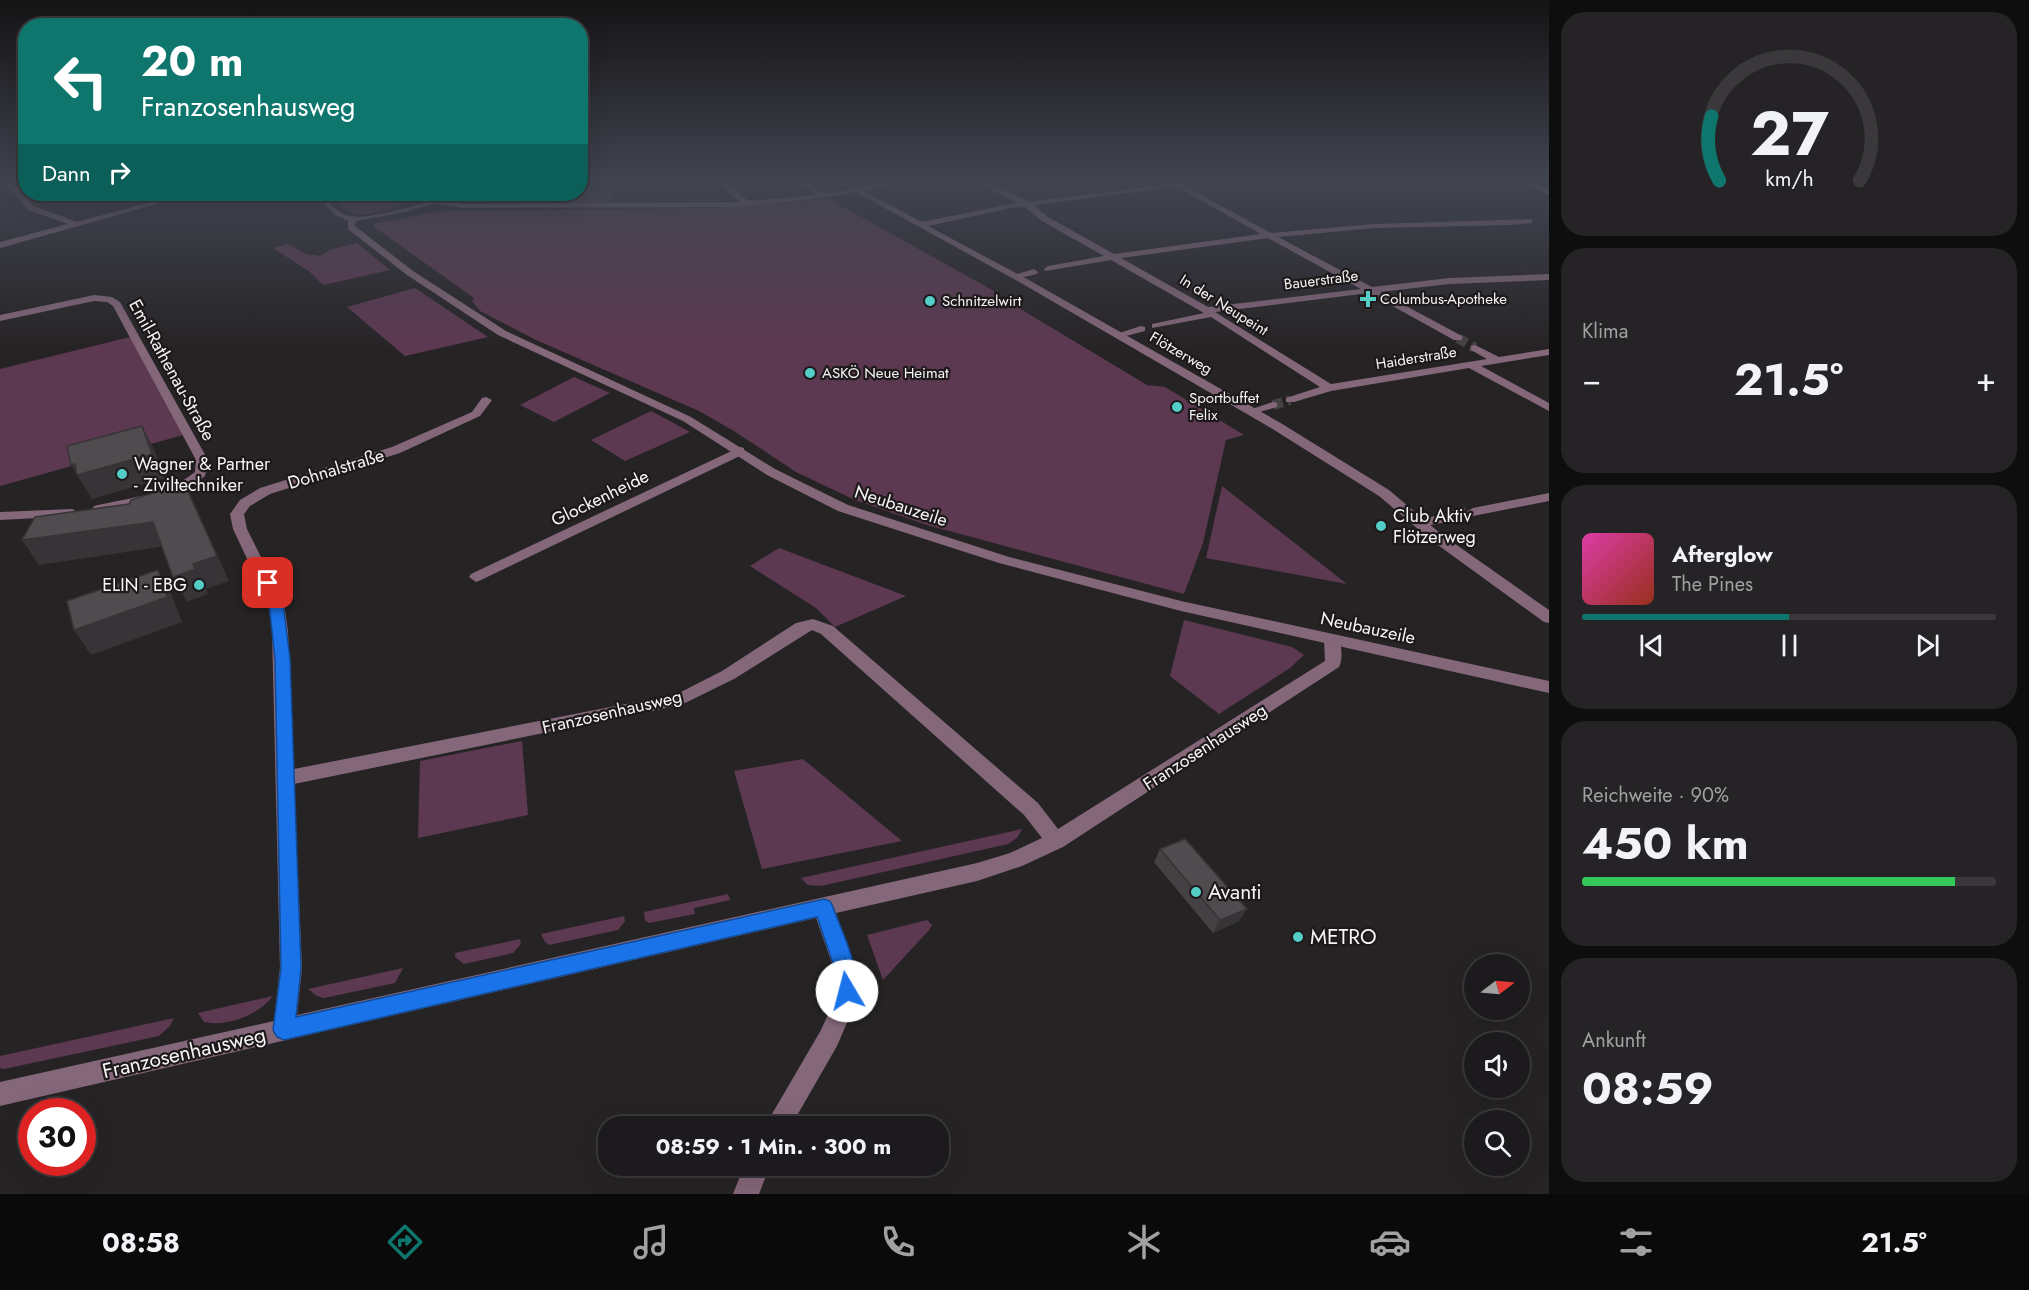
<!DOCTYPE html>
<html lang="de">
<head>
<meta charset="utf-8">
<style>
  body { margin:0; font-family:Jost,sans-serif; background:#252325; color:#f1f3f6; height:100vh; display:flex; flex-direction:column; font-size:22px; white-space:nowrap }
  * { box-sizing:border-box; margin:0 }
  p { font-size:20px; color:#a0a1a3 }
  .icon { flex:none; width:33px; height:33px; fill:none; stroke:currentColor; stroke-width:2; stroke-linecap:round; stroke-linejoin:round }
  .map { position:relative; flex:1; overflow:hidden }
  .sheet { display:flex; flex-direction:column; gap:12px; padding:12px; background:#0f0e0f; width:480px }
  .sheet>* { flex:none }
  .hud { position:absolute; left:18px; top:18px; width:570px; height:183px; border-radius:24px; box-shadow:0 6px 24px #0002,0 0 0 2px #3a383b; background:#0f766e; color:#fff; overflow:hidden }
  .needle { width:39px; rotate:74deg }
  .controls { position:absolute; left:1464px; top:954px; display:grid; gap:12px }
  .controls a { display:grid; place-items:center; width:66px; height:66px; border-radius:50%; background:#1c1a1c; box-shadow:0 6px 24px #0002,0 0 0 2px #3a383b; font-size:30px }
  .speed { position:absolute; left:18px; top:1098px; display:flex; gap:12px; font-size:30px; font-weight:700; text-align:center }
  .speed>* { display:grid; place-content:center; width:78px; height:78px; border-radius:50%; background:#1c1a1c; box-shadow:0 6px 24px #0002,0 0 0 2px #3a383b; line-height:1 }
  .speed .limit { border:9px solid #d22; background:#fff; color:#111 }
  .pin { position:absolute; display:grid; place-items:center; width:51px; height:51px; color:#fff; margin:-26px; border-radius:12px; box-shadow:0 3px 9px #0006 }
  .me { position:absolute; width:66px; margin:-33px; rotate:352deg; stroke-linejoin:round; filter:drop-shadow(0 0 4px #0008) }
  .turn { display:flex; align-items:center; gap:21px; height:126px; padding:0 24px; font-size:27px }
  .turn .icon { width:78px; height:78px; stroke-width:2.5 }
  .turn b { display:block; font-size:42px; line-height:51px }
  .then { display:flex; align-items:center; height:57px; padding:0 24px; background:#0003; gap:12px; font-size:22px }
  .big { font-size:45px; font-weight:700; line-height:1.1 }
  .sheet .card { flex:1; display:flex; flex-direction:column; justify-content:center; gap:9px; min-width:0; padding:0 21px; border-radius:24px; background:#252325 }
  .sheet .dial { align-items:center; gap:0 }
  .dial svg { height:156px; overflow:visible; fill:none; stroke:#3a383b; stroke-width:7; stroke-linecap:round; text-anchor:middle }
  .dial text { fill:#f1f3f6; stroke:none }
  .song { display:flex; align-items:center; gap:18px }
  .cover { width:72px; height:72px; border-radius:9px; background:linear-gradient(135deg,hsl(320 70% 55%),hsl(10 70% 35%)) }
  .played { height:6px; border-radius:3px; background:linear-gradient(90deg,#0f766e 50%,#3a383b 50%) }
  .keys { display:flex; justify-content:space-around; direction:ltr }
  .heat { display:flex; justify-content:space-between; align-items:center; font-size:33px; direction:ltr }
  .charge { height:9px; border-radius:4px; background:linear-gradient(90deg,#34c759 90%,#3a383b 0) }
  .trip { position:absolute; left:598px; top:1116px; width:351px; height:60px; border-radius:24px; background:#1c1a1c; box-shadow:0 6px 24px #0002,0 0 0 2px #3a383b; font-weight:700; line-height:60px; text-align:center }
  .menu { display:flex; height:96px; justify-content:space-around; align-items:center; background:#0b0a0b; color:#a0a1a3 }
  .menu .icon { width:42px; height:42px }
  .menu .selected { color:#0f766e }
  .menu b { font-size:27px; color:#f1f3f6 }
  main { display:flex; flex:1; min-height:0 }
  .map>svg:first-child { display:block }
</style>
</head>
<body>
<main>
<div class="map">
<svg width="1549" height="1194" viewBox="0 0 1549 1194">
  <rect width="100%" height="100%" fill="#262325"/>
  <path fill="#5d3951" d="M582,181h32v7l-6,16h-58l2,-10h28l1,-10 3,-1z
    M330,194h42l32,8c-7,8 -42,15 -52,11 -8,-3 -15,-13 -22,-19z
    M829,199l165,92v2l153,92 18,2 79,48 -18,5 -23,103 -19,51 -257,-69 -72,-25 -59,-28 -62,-41 -35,-20 -163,-71 -56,-29 -8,-10 2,-3 -101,-72 3,-3 63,-12 274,-3z
    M357,243l33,27 -67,15 -13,-13 -37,-24 15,-4 18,10 14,2 12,-7z
    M415,288l73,49 -83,19 -58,-49z
    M130,337l53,98 -183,51v-117z
    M574,377l36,16 -56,29 -34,-17z
    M651,411l39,21 -65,29 -34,-21z
    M1222,486l125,98 -141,-26z
    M779,548l127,48 -71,31 -19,-19 -66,-42z
    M1184,620l108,27 12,8 -14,13 -71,46 -49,-38z
    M522,741l6,74 -110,23 2,-77z
    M803,759l99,82 -140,28 -28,-98z
    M1022,829l-5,9 -9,6 -187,42 -13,-1 -7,-7z
    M728,894l2,6 -36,8 1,6 -46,9 -4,-3 -1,-8z
    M624,916l1,5 -7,9 -69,15 -4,-3 -4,-8z
    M927,920l5,5 -2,4 -47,51 -16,-45z
    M520,939l1,5 -8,9 -49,11 -9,-7v-4z
    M403,968l-8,15 -71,15 -7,-2 -9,-7z
    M273,996c-14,19 -46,31 -69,26l-6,-9z
    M174,1018l-4,8 -11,10 -155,33 -4,-1v-12z"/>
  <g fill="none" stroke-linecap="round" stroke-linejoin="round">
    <path stroke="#454244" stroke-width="10" stroke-dasharray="10 5" stroke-linecap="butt" d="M1458,338l17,10
      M1273,405l17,-5"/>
    <path stroke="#454244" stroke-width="14" stroke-dasharray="14 7" stroke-linecap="butt" d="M1453,517l20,-5"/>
    <path fill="#846779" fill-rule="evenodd" d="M4,181h7l23,25 43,16 104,-28h11l-192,54v-6l68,-18 -40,-14z
      M715,181h8l26,20 67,-6 -20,-14h9l20,13 69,-13h18l-88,17 -88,9 -274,1 -33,-6 4,-2 29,4 279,-2z
      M974,181h10l46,21 18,15 66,37 147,-20 -95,-53h9l96,52 103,-9 158,-5v4l-22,2 -136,3 -96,9 94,50 77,-9 100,-4v6l-100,4 -69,8 82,44v4h-8l-85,-47 -154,19 116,72 156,-25 -16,-9v-4l4,-1 24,12 50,-8v6l-68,11 68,37v8l-80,-43 -138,23 -37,11h-8v-4l34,-11 -109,-70 -59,11v-4l52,-11 -93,-53 -66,11 -1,-2 4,-3 56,-10 -62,-35 -18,-15zM1268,238l93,51 -153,18 -87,-49z
      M1034,269l4,3 -1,2 -22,5 -5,-3z
      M94,295l18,2 8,5 88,158 -3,16c-28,24 -70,30 -106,37l-7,-4 2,-3c34,-8 73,-11 101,-34l1,-12 -83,-154 -6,-4 -13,-1 -94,20v-6z
      M1141,326l4,1v4l-27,7 -5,-3z
      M486,397l6,3 -12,16 -80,37 -130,41 -20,12 -6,8 3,15 37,74 4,28 6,138 383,-75 45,-23 74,-48 17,-4 20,7 205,177 20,26 267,-168 -1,-20 2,-4h12c4,7 5,23 1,30l-276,180 -41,19 -45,15 -141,32 20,56 2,28 -21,49 -46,80h-26l56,-96 15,-33 -2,-28 -18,-51 -816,188v-24l274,-61 6,-53 -8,-337 -4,-28 -35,-74 -3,-15 10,-14 20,-12 132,-41 80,-35 10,-14zM812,630l9,4 203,181 18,23 -32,15 -33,10 -680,152 5,-47 -8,-184 387,-79 53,-26z
      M1273,402l4,1v4l-25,7 -6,-3z
      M740,447l4,1v6l-263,126 -5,2 -7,-5 2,-3z
      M1549,493v8l-76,15 -7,-4 7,-4z
      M72,509l7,4 -2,3 -77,4v-8z
      M1453,513l7,4 -2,3 -39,7 -7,-4 7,-4z
      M744,1166h26l-11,28h-26z"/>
    <path fill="#846779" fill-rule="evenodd" d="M836,181h9l77,41 89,-18 184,-23h25l-209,27 -83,18 99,53 252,143 110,68 52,44 108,76v13l-5,-1 -113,-82 -52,-44 -108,-68 -250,-145z
      M314,194h7c7,7 15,17 25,21 20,8 86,-15 109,-21h10l-59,18 -50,9 -1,5 58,45 93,60 185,86 84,52 73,36 161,52 172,44 368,80v12l-368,-82 -182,-48 -161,-52 -71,-36 -84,-54 -185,-86 -91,-60 -59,-46v-8l-13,-6z"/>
    <path fill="#bb8daa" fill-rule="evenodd" d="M1523,181h9l17,9v5z"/>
  </g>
  <path fill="#444043" d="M200,194h56l1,3 -30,8 -26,-9z
    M1160,849l79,72 -26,12 -59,-71z"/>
  <path fill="#373437" d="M234,194h22l1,3 -30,8 -3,-9z
    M142,426l12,23 10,29 -72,21 -21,-34z
    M184,483l12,24 33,74 -23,8 2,5 -21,8 -14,-25 20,-13z
    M153,522l13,24 -127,19 -17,-25z
    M158,570l14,26 10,26 -91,33 -17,-25z
    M1247,909l-8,12 -26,12 7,-13z"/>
  <path fill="#4f4b4e" stroke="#373437" stroke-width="1.5" d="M215,194h19l-10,2z
    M142,426l10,28 -75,21 -2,-11 -4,1 -4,-19z
    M184,483l33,73 -24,8 2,5 -22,8 -20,-55 -131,18 13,-23 94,-13 2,-4z
    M158,570l9,27 -93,33 -7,-29z
    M1185,839l62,70 -27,11 -60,-71z"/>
  <linearGradient id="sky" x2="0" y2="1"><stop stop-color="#151314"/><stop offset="0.52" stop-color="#414551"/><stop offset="1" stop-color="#414551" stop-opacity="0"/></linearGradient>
  <rect width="1549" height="349" fill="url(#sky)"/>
  <path fill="#1a73e8" stroke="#114b97" stroke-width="1.5" d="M268,578l7,5 8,20 7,56 11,309 -5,49 528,-118 6,2 3,6c8,24 31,67 21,91l-7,3 -7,-3 -3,-7 -2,-22 -18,-52 -533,123 -7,-3 -4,-7 8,-62 -6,-309 -6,-56 -8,-20z"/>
  <g fill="#54cdc7" stroke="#1d191b" stroke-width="2">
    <path d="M1365 290h6v6h6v6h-6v6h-6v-6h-6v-6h6z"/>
    <circle cx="930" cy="301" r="6"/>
    <circle cx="810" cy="373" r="6"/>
    <circle cx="1177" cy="407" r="6"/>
    <circle cx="122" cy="474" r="6"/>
    <circle cx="1381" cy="526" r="6"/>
    <circle cx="199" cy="585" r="6"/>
    <circle cx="1196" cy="892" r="6"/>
    <circle cx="1298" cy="937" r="6"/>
  </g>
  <g text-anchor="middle" stroke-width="4.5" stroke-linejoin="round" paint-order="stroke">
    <g font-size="15" fill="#f6f4f5" stroke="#1d191b">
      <text transform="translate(1321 280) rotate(-7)" y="5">Bauerstraße</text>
      <text transform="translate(1224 305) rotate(32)" y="5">In der Neupeint</text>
      <text transform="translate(1181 353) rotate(30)" y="5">Flötzerweg</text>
      <text transform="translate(1416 358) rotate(-9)" y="5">Haiderstraße</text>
    </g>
    <g font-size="15" fill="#f6f4f5" stroke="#1d191b" text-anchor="start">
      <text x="1380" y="304">Columbus-Apotheke</text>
      <text x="942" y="306">Schnitzelwirt</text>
      <text x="822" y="378">ASKÖ Neue Heimat</text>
      <text x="1189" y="403">Sportbuffet<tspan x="1189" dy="17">Felix</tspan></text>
    </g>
    <g font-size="18" fill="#f6f4f5" stroke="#1d191b">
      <text transform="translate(172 370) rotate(61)" y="6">Emil-Rathenau-Straße</text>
      <text transform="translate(336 469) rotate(-17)" y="6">Dohnalstraße</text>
      <text transform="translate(600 498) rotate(-26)" y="6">Glockenheide</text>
      <text transform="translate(901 506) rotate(18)" y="6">Neubauzeile</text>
      <text transform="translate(1368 628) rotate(12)" y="6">Neubauzeile</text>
      <text transform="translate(612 712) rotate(-13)" y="6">Franzosenhausweg</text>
      <text transform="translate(1205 747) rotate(-33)" y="6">Franzosenhausweg</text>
    </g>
    <g font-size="18" fill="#f6f4f5" stroke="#1d191b" text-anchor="start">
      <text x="134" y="470">Wagner &amp; Partner<tspan x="134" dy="21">- Ziviltechniker</tspan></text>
      <text x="1393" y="522">Club Aktiv<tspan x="1393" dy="21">Flötzerweg</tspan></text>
      <text x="187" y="591" text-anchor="end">ELIN - EBG</text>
    </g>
    <g font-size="21" fill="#f6f4f5" stroke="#1d191b" text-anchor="start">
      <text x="1208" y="899">Avanti</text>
      <text x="1310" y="944">METRO</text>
    </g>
    <g font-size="21" fill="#f6f4f5" stroke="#1d191b">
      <text transform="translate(184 1053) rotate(-13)" y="7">Franzosenhausweg</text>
    </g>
  </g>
</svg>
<div class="controls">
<a><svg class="needle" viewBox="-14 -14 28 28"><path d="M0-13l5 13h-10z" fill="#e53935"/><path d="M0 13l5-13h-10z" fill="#a0a1a3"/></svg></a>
<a><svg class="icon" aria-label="sound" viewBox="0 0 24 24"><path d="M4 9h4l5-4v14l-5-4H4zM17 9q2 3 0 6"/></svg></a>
<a><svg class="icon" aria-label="search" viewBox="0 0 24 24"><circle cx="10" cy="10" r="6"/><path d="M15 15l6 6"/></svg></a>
</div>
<div class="speed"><div class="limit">30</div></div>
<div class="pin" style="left:268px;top:583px;background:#d93025"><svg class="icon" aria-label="arrive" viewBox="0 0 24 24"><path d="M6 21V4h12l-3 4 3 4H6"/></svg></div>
<svg class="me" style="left:847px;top:991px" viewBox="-20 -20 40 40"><circle r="19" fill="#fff"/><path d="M0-13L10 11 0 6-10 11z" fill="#1a73e8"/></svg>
<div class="trip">08:59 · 1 Min. · 300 m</div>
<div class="hud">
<div class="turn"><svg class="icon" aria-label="left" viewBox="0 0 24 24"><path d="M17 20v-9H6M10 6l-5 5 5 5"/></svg><div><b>20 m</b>Franzosenhausweg</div></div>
<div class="then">Dann<svg class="icon" aria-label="right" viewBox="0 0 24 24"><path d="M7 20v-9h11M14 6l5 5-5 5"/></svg></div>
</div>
</div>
<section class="sheet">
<div class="card dial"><svg viewBox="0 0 100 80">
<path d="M14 69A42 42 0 1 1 86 69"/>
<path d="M14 69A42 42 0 0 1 10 36" stroke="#0f766e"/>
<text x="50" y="56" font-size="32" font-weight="700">27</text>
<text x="50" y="72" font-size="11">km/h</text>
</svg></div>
<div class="card"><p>Klima</p>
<div class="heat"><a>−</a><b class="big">21.5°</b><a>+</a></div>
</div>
<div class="card">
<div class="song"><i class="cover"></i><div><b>Afterglow</b><p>The Pines</p></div></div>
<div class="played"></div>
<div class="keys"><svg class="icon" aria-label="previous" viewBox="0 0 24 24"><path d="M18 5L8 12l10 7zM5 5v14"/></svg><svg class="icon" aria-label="pause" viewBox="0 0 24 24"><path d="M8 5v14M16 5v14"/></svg><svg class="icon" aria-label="next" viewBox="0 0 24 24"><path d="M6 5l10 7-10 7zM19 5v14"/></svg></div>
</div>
<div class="card"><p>Reichweite · 90%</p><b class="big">450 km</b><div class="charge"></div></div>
<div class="card"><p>Ankunft</p><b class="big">08:59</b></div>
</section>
</main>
<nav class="menu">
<b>08:58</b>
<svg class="icon selected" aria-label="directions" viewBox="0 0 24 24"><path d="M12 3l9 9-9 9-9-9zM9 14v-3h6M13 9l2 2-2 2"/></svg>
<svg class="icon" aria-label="music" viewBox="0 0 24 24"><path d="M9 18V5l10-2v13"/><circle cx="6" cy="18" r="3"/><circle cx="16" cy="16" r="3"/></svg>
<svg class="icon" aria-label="phone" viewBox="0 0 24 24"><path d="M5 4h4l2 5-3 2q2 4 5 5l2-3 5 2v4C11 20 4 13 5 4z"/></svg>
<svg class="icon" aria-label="climate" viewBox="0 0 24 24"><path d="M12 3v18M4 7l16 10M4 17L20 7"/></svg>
<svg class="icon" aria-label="car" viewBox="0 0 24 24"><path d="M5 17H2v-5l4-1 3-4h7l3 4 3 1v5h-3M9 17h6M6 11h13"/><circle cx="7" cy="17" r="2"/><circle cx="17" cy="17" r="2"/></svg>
<svg class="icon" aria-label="filters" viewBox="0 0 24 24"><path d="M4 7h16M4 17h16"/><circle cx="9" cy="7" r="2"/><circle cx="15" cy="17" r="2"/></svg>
<b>21.5°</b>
</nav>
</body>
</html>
